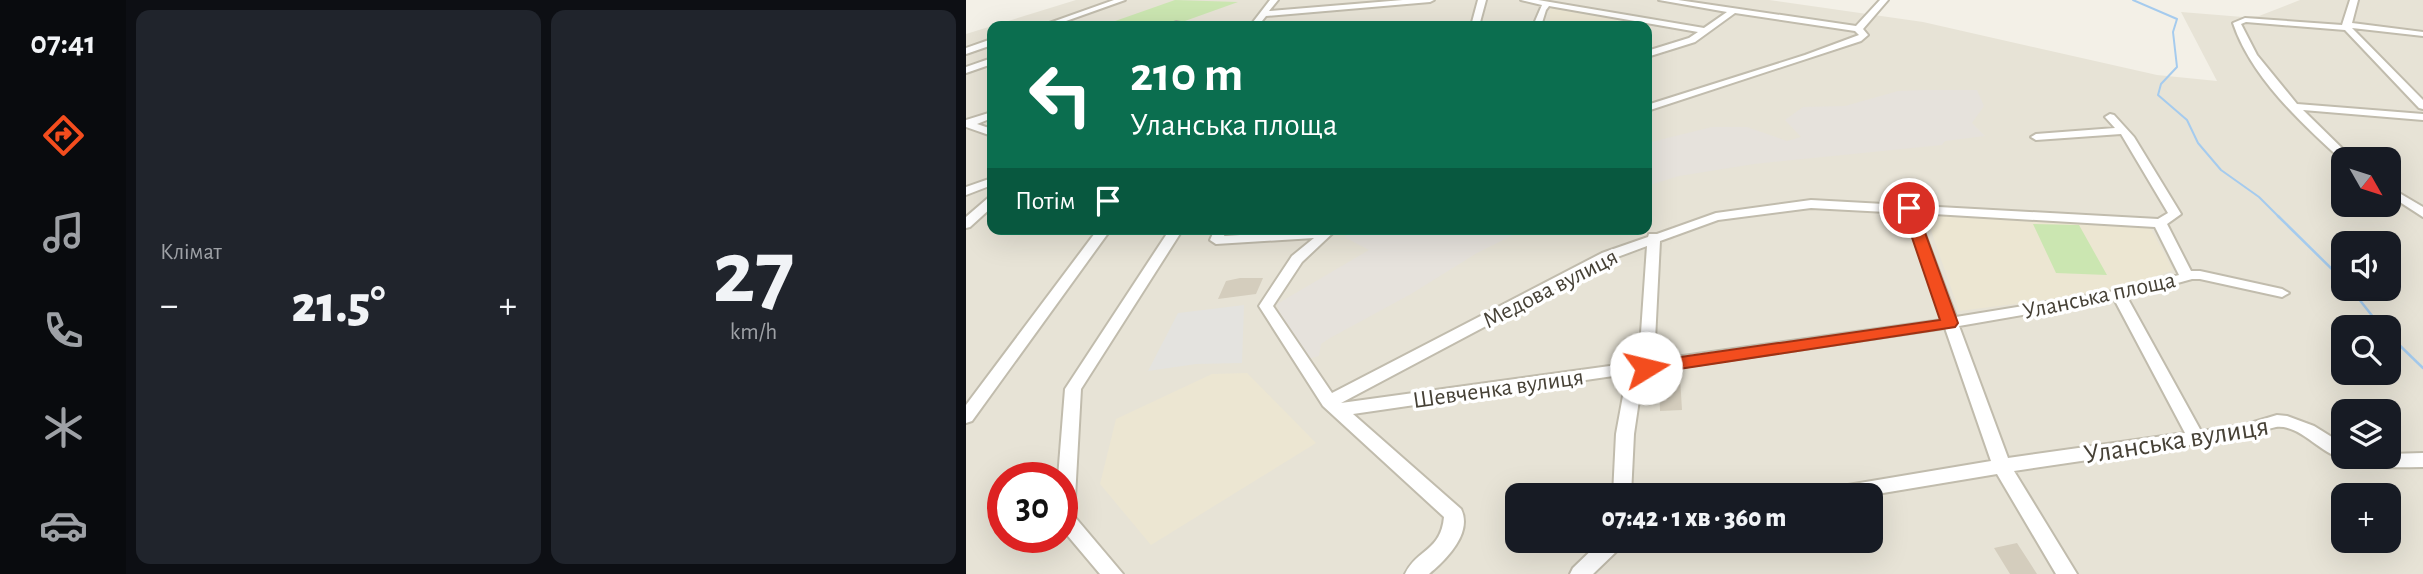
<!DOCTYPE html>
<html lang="uk">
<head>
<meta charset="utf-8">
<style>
  body { margin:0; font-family:"Alegreya Sans",sans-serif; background:#20242c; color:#f1f3f6; height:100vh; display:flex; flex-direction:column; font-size:26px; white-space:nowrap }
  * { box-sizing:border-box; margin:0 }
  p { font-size:23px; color:#9ea1a6 }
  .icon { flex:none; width:38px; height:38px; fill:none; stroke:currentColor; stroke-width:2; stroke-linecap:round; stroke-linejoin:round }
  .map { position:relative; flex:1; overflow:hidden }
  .details { display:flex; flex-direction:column; gap:10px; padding:10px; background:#0d0f14; width:840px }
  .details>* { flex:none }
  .top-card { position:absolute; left:21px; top:21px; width:665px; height:214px; border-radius:14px; box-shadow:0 7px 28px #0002; background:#0b6e4f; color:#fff; overflow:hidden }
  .needle { width:46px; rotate:129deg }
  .tools { position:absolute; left:1365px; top:147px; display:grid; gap:14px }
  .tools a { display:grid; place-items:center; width:70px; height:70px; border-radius:14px; background:#171b24; box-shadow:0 7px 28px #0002; font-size:35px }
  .speed { position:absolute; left:21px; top:462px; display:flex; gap:14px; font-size:35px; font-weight:700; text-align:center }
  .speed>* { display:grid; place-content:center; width:91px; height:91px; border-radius:50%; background:#171b24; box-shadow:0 7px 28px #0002; line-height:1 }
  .speed .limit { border:10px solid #d22; background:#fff; color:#111 }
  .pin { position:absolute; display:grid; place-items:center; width:60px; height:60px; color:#fff; margin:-30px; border:4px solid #fff; border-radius:50%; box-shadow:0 2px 7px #0007 }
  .me { position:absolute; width:77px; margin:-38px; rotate:81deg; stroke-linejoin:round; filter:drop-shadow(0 0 5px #0008) }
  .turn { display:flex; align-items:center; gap:24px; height:147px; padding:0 28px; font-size:32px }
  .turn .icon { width:91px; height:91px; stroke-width:2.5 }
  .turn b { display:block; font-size:49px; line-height:60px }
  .then { display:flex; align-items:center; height:66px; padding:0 28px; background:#0003; gap:14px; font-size:26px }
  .big { font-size:52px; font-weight:800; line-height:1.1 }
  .details .tile { flex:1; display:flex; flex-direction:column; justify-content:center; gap:10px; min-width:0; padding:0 24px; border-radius:14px; background:#20242c }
  .details .dial { align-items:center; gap:0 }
  .dial b { font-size:91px; line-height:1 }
  .heat { display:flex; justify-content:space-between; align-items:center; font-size:38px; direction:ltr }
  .details .tiles { flex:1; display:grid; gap:10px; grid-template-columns:repeat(2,1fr) }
  .trip { position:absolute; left:539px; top:483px; width:378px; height:70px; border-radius:14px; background:#171b24; box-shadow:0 7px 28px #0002; font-weight:800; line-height:70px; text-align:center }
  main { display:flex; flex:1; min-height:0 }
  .dock { display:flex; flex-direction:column; width:126px; justify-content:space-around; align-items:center; background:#090b0e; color:#9ea1a6 }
  .dock .icon { width:49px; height:49px }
  .dock .active { color:#f34d1e }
  .dock b { font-size:32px; color:#f1f3f6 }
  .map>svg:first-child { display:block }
</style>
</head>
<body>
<main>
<nav class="dock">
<b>07:41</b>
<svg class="icon active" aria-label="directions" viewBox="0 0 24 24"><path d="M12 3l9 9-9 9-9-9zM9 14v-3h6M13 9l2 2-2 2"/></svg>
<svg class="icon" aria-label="music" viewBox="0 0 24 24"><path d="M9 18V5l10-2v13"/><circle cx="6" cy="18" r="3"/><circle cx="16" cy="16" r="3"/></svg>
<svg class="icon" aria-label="phone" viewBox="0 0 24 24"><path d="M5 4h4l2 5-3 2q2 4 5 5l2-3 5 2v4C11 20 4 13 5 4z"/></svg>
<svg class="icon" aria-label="climate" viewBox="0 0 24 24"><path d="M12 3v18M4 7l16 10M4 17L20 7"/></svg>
<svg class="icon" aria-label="car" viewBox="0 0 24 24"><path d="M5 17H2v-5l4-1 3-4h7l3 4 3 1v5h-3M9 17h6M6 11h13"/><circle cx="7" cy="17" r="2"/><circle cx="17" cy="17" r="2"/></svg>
</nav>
<section class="details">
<div class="tiles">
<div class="tile"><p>Клімат</p>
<div class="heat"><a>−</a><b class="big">21.5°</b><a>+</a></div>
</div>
<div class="tile dial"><b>27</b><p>km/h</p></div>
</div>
</section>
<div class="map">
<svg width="1457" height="574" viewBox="0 0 1457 574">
  <rect width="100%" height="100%" fill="#f3f0e7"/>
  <path fill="#e7e3d6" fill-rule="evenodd" d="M110,0h693l154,22 234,53 60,6 -36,-69 62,5 16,-1 41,-16h123v574h-1457v-540zM26,26h655v203h-655zM1377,159h46v46h-46zM1377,243h46v46h-46zM1377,327h46v46h-46zM1377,411h46v46h-46zM37,478h59v59h-59zM551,495h354v46h-354zM1377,495h46v46h-46z"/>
  <path fill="#e6e2dc" d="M958,90h53l7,16 -12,17 13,13 -40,5 -3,4 -188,19 -75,12 -32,10v-43l65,-16h35l40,14 14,-4 -16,-17 18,-13 42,-1 53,-15z
    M391,229h62l14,5 9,-5h83l-48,24 -66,41 -81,44 -9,6 -2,12 -21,6 -21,-58 92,-54 -25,-13z"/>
  <path fill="#ece6d2" d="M584,7l101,15 -8,4h-93z
    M959,213l225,14 23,43 -58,21 -156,20z
    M281,373l69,70 -165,102 -51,-61 16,-65 96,-45z"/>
  <path fill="#cbe6b1" d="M209,0l63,2 -67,24h-70z
    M1067,224l46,1 28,50 -51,-2z"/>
  <path fill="#e4e3df" d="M278,305l-2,58 -46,1 -48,7 30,-58z"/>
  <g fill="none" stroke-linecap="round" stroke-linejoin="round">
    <path stroke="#a5cbee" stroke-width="2" d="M1167,0l44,19 -4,13 4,35 -16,17 -3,11 29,25 11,23 23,27 38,27 21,21"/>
    <path stroke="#a5cbee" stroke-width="2.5" d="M1312,216l65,64
      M1385,289l30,38
      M1423,335l34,33"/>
  </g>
  <path fill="#d4cdbd" d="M274,278h23l-7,16 -38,5 8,-18z
    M714,377l2,33 -22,1 -1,-33z
    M1051,543l20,31h-27l-16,-26z"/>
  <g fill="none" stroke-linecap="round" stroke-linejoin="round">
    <g stroke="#c1bcad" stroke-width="4">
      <path id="minor" d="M148,0h11l-73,26h-11z
        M304,0h8l-9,11 134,-11h31l-4,2 -164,14 -8,10h-8z
        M512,0h8l-7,26h-8z
        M555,0h17l166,28 23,-16 -68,-12h19l178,26 24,-26h8l-25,29 5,6 -7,6 -214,70v-6l158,-50 54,-20 -4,-4 -120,-18 -40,29 -48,15v-6l42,-13 9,-6 -149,-26 -3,4 -5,16h-8l9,-21z
        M1384,0h8l-6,23 71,9v4l-71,-8 71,72v9l-4,-1 -74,-78 -99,-8 -5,2 16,31 40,49 126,10v6l-120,-10 50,49h-10v2c-41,-37 -92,-84 -110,-138l12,-5 97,7z
        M210,22l18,4h-21l-1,-2z
        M23,40h3v5l-26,9v-6z
        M26,58v6l-26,9v-6z
        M26,112v6l-15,6 15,5v7l-26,-9v-7z
        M1144,114l4,1 20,22 47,77 -14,10 24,47h9l82,18 7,4 -7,4 -82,-18h-8l-65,18 74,134 43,-6 33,-10 10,1 27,10 29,18v13h46v-3l34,-1v14c-25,0 -50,2 -74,-5l-3,-4c-22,1 -44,-34 -70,-31 -10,2 -22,7 -32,10l-230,34 63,103h-21l-59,-100 -126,21h-50l2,-5 7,-2 161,-27 -46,-133 -302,45 -9,61 -3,61h-18l3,-61 11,-60 -274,40 108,95c12,24 -15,51 -32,65h-24c12,-25 36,-23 39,-57l-121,-111 -64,-100 33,-50 22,-18 -98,6 -6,-4 5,-11h12l-3,7 113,-7 -35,33 -29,44 59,87 270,-140 46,-16 1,-3h8l59,-21 95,-13 347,19 10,-6 -47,-79 -85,6 -5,-3 5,-3 79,-6 -10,-11zM845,208l94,5 37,107 -288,40 6,-119 58,-21zM951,213l238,14 24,48 -53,14 -170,28zM681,246l-8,116 -298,41 271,-144zM1148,299l71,134 -177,25 -49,-132z
        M26,178v7l-26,10v-8z
        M1423,187l34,20v10l-34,-22z
        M26,197v10l-22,20 -4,1v-11l22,-19z
        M132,229h13l-139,192 -6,2v-18z
        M204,229h13l-102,160 -7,127 49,58h-23l-38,-45v-51h-4l7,-89z
        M635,541h23l-3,6 -28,27h-23l3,-6z"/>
    </g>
    <use href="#minor" fill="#fff" fill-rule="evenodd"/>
  </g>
  <path fill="#f34d1e" stroke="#9e3214" stroke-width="2" d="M943,204l7,4 42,115 -3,4 -309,47 -9,-6 9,-6 294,-42 -38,-112z"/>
  <g text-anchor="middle" stroke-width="7" stroke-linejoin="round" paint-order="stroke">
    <g font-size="24" fill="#464136" stroke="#fff">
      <text transform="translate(584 288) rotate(-27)" y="8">Медова вулиця</text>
      <text transform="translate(1133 295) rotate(-12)" y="8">Уланська площа</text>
      <text transform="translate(532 388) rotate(-8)" y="8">Шевченка вулиця</text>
    </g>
    <g font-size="28" fill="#464136" stroke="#fff">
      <text transform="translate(1210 439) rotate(-9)" y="10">Уланська вулиця</text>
    </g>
  </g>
</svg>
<div class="tools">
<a><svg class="needle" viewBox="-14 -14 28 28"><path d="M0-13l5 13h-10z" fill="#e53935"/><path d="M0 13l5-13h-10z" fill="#9ea1a6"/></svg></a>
<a><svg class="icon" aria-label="sound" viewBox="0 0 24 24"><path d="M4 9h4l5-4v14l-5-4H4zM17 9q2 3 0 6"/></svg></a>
<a><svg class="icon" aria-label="search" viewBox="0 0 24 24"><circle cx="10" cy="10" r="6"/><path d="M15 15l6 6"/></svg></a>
<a><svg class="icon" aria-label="layers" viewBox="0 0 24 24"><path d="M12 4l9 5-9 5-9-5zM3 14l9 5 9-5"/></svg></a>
<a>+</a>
</div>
<div class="speed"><div class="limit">30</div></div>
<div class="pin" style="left:943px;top:208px;background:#d93025"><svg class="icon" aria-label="arrive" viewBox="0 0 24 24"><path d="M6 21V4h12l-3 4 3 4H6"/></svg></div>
<svg class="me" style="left:680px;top:368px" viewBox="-20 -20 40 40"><circle r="19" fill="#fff"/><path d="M0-13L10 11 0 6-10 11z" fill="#f34d1e"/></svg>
<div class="trip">07:42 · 1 хв · 360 m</div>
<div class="top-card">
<div class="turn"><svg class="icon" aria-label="left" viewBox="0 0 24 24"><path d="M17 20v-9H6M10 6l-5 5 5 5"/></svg><div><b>210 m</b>Уланська площа</div></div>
<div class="then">Потім<svg class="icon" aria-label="arrive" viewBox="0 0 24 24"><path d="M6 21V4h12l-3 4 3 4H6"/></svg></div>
</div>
</div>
</main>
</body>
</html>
